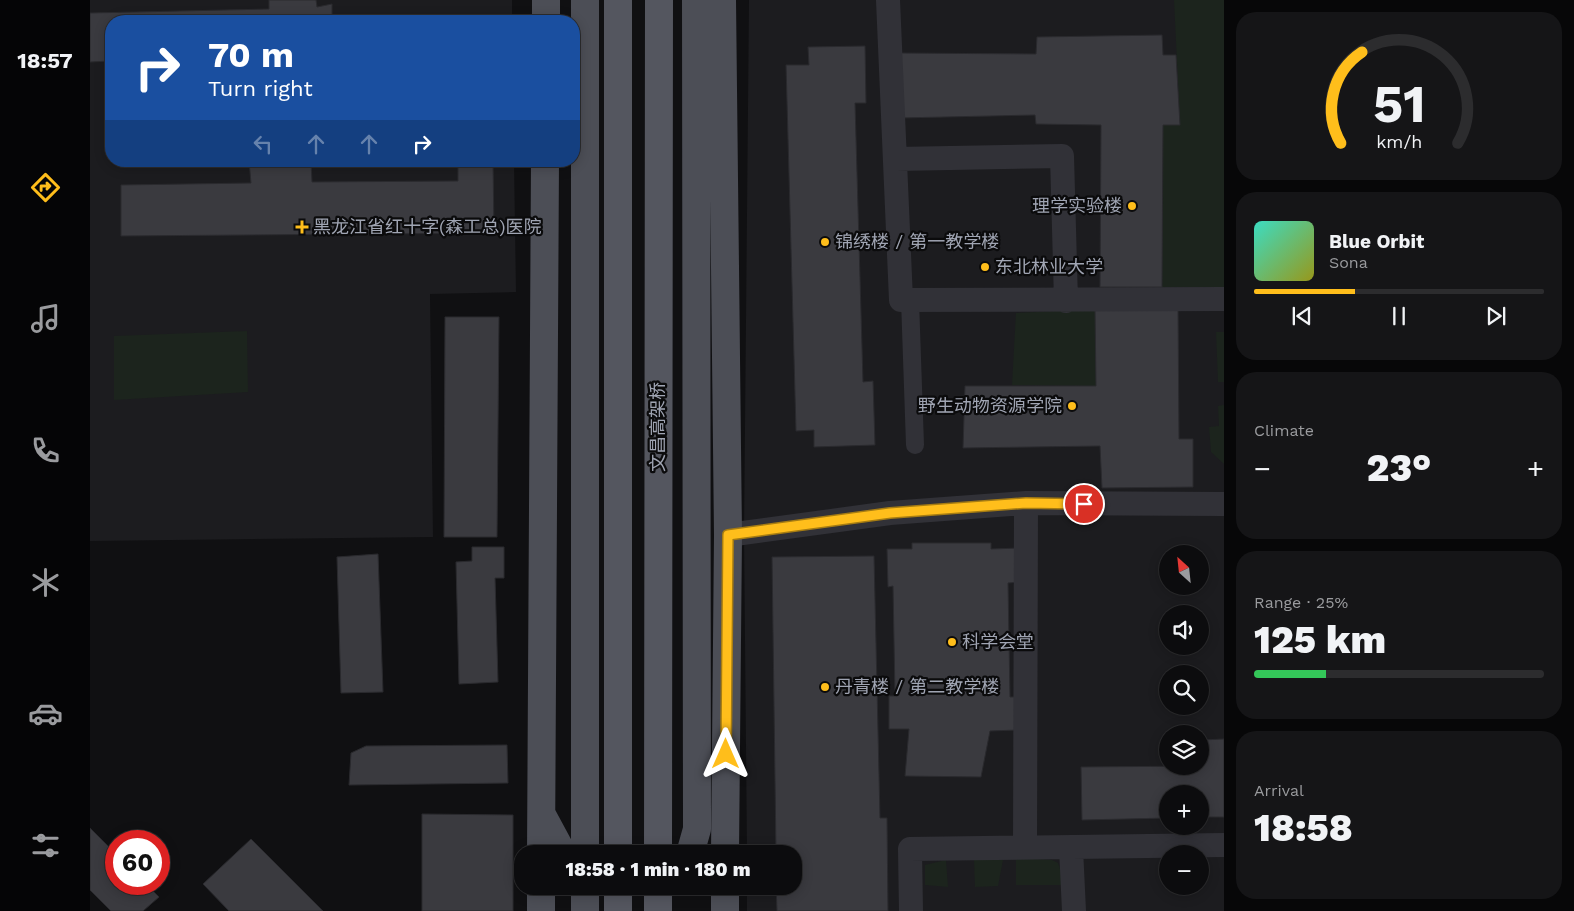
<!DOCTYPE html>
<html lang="en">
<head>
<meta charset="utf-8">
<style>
  body { margin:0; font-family:"Work Sans","Noto Sans SC",sans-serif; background:#151517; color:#f1f3f6; height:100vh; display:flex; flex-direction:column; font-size:19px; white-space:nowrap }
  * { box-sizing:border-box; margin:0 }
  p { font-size:16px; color:#9a9b9e }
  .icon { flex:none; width:28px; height:28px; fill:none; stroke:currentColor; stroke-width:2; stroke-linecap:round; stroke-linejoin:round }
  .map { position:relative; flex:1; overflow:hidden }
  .details { display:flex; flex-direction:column; gap:12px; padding:12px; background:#070708; width:350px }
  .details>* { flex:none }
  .guide { position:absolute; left:15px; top:15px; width:475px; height:152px; border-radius:20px; box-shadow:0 2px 12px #0003,0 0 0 1px #2c2c2e; background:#1a4fa0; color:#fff; overflow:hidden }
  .needle { width:32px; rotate:333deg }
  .fabs { position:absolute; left:1069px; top:545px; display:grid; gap:10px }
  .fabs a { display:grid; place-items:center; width:50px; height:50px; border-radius:50%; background:#0c0c0e; box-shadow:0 2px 12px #0003,0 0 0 1px #2c2c2e; font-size:25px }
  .speed { position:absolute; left:15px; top:830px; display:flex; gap:10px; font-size:25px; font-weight:700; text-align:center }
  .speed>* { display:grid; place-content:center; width:65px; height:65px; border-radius:50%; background:#0c0c0e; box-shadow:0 2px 12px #0003,0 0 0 1px #2c2c2e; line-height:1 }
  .speed .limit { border:8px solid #d22; background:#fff; color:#111 }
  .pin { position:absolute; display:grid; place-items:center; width:42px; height:42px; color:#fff; margin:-21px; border:2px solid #fff; border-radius:50%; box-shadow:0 1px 5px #0007 }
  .me { position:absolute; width:55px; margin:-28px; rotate:0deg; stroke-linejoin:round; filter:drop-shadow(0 0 4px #0008) }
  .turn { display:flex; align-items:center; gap:18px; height:105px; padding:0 20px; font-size:22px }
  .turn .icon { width:65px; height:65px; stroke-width:2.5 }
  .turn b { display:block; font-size:35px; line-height:42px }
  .lanes { display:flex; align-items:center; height:48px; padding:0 20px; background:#0003; justify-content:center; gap:25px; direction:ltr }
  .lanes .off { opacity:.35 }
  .big { font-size:38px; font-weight:800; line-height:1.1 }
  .details .card { flex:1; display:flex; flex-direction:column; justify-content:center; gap:8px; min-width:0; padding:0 18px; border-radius:20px; background:#151517 }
  .details .dial { align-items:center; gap:0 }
  .dial svg { height:130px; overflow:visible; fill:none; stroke:#2c2c2e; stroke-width:7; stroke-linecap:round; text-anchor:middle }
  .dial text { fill:#f1f3f6; stroke:none }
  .song { display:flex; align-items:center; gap:15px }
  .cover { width:60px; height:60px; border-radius:8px; background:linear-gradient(135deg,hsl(170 70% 55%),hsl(60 70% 35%)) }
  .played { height:5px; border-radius:2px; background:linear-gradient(90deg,#ffbe1b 35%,#2c2c2e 35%) }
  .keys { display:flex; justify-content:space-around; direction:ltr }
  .heat { display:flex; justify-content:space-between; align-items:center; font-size:28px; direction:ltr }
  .charge { height:8px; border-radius:4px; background:linear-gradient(90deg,#34c759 25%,#2c2c2e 0) }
  .trip { position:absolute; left:424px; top:845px; width:288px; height:50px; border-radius:20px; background:#0c0c0e; box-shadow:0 2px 12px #0003,0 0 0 1px #2c2c2e; font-weight:800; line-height:50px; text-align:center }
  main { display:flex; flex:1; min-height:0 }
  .menu { display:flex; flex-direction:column; width:90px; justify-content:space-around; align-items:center; background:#050506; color:#9a9b9e }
  .menu .icon { width:35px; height:35px }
  .menu .current { color:#ffbe1b }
  .menu b { font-size:22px; color:#f1f3f6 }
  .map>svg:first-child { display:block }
</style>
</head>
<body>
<main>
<nav class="menu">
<b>18:57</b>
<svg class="icon current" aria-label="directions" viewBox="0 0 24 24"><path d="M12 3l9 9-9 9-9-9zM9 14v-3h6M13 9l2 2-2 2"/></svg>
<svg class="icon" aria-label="music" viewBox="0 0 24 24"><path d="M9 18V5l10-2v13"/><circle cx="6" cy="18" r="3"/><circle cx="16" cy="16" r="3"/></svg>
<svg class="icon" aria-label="phone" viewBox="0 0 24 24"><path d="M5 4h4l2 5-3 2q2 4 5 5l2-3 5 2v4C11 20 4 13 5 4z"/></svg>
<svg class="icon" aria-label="climate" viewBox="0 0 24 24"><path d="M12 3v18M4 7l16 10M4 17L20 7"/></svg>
<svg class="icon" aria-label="car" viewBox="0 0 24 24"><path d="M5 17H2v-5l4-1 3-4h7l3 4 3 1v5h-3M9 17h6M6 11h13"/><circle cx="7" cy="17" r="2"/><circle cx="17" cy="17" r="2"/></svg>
<svg class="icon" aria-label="filters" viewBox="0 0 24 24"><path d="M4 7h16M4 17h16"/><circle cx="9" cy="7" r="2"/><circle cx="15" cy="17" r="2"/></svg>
</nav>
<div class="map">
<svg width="1134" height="911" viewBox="0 0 1134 911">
  <rect width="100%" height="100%" fill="#101012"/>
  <path fill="#1c1c1f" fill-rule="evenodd" d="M0,0h422v21h-401v140h403l2,131 -86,2 3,243 -343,4z
    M659,0h475v911h-477v-25h45v-32h-45l-3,-321zM1078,554h32v32h-32zM1078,614h32v32h-32zM1078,674h32v32h-32zM1078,734h32v32h-32zM1078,794h32v32h-32zM1078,854h32v32h-32z"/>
  <path fill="#1c241d" d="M1084,0h50v287h-62l1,-162 17,-1z
    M1005,309l1,77 -84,-1 4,-72z
    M157,331l1,61 -134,8v-64z
    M1126,332h8v50h-6z
    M1134,405v59l-13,-12 -2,-25 10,-1 -1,-20z
    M926,858l36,2 6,3 8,22h-50z
    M856,860l2,27 -23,-2v-20z
    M884,860h29l-5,26 -23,1z"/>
  <path fill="#3a3a3f" stroke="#2a2a2e" d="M179,0h47l1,7 15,-3v17h-221v40l-21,1v-49l179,-4z
    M1072,35l1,20h13l4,70h-17l-1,162h-62l1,-162 -65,-1 -1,-9 -135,3 -2,-65 138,1 1,-17z
    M775,46l1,57h-11l8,279 10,-1 2,64 -61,2v-17l-18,1 -10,-366h23l-1,-18z
    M159,161h62l1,21 146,-1v-20h35l1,72 -373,3v-51l130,-2z
    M1005,309h83l1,130h14v48l-91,1 -2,-42 -137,2 2,-62h131z
    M355,317h54l-2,220h-53z
    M822,543h79v6l28,-1 1,34 -12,1 2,114h7l1,33 -28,1 -9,46 -76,-1 4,-47h-20v-33h6l-2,-110 -5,1 -1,-38h25z
    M382,547h32v31h-9l3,104 -39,2 -3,-122 16,-1z
    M288,554l5,138 -42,1 -4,-136z
    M784,556l6,262h7l1,93h-111l-1,-25h16v-32h-16l-4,-297z
    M1134,739v78h-24v-23h-32v24l-86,2 -1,-53 119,-1v-26z
    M417,745l1,38 -159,2 2,-32 15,-7z
    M332,814l91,1v96h-91z
    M0,828l26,26v30h30l13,13 -16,14h-32l-21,-21z
    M161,839l72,72h-94l-26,-27z"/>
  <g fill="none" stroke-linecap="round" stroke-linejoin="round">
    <path stroke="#313137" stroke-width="18" d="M820,300l5,145"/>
    <path stroke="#313137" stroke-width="24" d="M798,0l13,300 323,-1
      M806,159l166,-3 4,145
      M638,535l162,-22 136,-10 198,1
      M935,847l1,-344
      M981,848l3,63
      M821,911l-1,-62 314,-4"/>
    <path stroke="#4c4e56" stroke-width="28" d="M495,0v854
      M632,0l6,535 -3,319
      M456,21v-21
      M452,815l21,39
      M451,854l4,-693
      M600,854l7,-25 -1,-829
      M451,886v25
      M495,886v25
      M635,911v-25"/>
    <path stroke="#54565f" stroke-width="28" d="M528,854v-854
      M568,854l1,-854
      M528,911v-25
      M568,911v-25"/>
  </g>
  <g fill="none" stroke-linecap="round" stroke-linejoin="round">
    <g stroke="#a67c12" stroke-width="12">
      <path id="route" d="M636,754l2,-219 162,-22 136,-10 58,1"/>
    </g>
    <use href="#route" stroke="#ffbe1b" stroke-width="9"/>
  </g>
  <g fill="#ffbe1b" stroke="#0b0b0c" stroke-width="2">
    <circle cx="1042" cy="206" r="5"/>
    <path d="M209.5 219.5h5v5h5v5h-5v5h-5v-5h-5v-5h5z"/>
    <circle cx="735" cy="242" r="5"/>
    <circle cx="895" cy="267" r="5"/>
    <circle cx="982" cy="406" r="5"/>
    <circle cx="862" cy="642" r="5"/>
    <circle cx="735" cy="687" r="5"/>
  </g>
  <g text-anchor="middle" stroke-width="4.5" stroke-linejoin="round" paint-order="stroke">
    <g font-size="18" fill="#a0a5b3" stroke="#0b0b0c" text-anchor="start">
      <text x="1032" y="212" text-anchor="end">理学实验楼</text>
      <text x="223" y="233">黑龙江省红十字(森工总)医院</text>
      <text x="745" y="248">锦绣楼 / 第一教学楼</text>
      <text x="905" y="273">东北林业大学</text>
      <text x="972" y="412" text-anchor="end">野生动物资源学院</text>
      <text x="872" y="648">科学会堂</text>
      <text x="745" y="693">丹青楼 / 第二教学楼</text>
    </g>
    <g font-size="18" fill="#a0a5b3" stroke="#0b0b0c">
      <text transform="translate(568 427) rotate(-90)" y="6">文昌高架桥</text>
    </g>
  </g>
</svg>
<div class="fabs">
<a><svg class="needle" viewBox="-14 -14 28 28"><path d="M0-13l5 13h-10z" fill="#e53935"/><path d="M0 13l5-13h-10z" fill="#9a9b9e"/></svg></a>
<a><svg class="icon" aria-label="sound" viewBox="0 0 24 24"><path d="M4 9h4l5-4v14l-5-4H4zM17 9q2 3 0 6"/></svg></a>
<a><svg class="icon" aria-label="search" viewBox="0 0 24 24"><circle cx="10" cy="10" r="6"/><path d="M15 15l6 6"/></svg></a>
<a><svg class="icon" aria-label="layers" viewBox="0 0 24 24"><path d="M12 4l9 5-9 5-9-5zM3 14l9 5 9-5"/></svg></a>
<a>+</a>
<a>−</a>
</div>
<div class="speed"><div class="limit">60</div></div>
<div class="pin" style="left:994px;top:504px;background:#d93025"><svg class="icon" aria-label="arrive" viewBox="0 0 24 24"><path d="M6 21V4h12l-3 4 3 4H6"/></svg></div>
<svg class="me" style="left:636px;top:754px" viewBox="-20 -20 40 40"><path d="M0-17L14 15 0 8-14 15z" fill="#ffbe1b" stroke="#fff" stroke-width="4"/></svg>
<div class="trip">18:58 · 1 min · 180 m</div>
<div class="guide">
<div class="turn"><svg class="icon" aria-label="right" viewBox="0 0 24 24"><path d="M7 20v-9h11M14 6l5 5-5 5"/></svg><div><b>70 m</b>Turn right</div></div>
<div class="lanes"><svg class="icon off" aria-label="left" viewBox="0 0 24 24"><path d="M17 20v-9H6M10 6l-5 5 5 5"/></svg><svg class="icon off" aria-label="ahead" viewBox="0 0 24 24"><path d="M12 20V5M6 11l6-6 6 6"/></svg><svg class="icon off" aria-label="ahead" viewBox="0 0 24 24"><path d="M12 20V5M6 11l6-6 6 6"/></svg><svg class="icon" aria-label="right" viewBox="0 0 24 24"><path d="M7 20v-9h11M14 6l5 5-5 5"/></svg></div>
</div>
</div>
<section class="details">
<div class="card dial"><svg viewBox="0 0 100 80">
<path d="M14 69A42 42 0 1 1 86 69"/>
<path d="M14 69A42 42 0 0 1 27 13" stroke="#ffbe1b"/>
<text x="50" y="56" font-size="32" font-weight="700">51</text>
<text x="50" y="72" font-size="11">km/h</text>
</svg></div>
<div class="card">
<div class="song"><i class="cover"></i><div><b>Blue Orbit</b><p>Sona</p></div></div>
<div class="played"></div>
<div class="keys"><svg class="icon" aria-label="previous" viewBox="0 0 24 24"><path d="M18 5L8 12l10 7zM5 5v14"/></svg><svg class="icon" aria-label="pause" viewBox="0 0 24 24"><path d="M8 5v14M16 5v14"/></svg><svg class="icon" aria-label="next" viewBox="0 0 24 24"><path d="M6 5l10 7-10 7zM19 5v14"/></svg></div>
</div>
<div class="card"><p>Climate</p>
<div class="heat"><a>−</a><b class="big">23°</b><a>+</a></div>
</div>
<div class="card"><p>Range · 25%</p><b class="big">125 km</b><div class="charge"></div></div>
<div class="card"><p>Arrival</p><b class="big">18:58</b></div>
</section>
</main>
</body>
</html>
